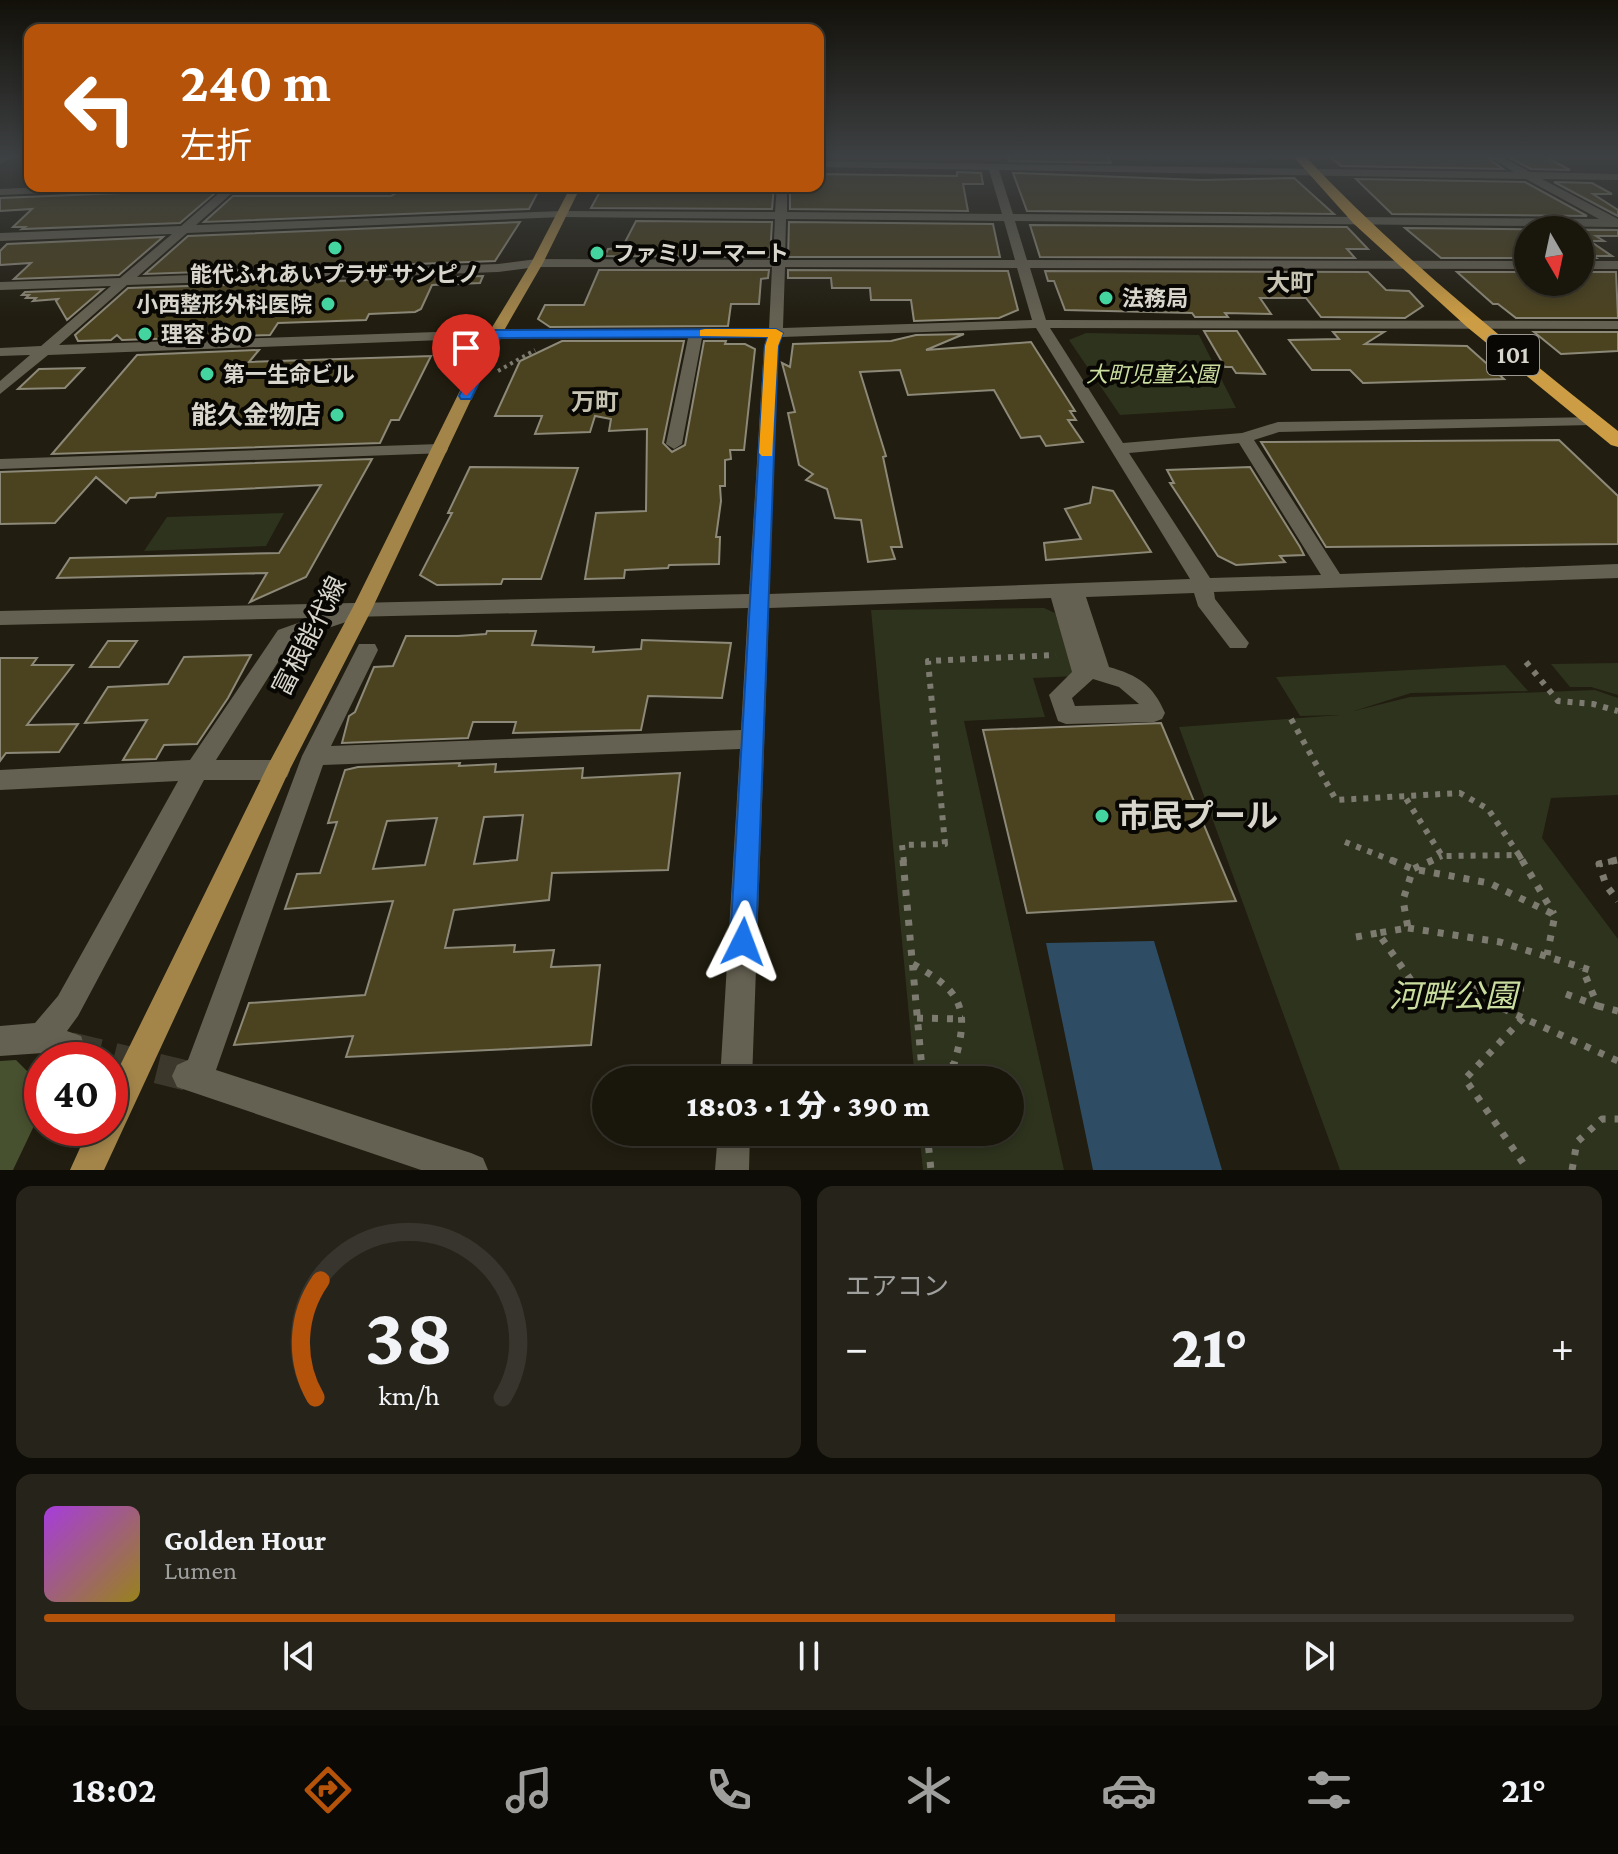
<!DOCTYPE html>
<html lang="ja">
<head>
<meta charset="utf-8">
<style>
  body { margin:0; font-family:"Crimson Pro","Noto Sans JP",serif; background:#26231a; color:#f1f3f6; height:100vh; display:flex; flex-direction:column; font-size:30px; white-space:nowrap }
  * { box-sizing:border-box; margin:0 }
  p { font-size:26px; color:#9f9f9d }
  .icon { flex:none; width:44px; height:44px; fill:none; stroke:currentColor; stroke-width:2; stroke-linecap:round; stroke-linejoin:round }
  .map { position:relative; height:1170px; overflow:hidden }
  .sheet { display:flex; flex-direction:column; gap:16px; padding:16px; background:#0e0c07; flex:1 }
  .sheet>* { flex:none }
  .guide { position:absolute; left:24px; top:24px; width:800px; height:168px; border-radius:16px; box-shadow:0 4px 12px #0003,0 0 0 2px #37352d; background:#b45309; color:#fff; overflow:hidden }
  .needle { width:52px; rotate:171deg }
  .tools { position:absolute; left:1514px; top:216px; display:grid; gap:16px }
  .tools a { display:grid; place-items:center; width:80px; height:80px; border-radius:50%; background:#19160c; box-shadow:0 4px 12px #0003,0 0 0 2px #37352d; font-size:40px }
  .speed { position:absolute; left:24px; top:1042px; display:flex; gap:16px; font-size:40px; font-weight:700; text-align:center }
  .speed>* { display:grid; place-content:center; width:104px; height:104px; border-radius:50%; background:#19160c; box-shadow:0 4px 12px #0003,0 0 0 2px #37352d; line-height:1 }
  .speed .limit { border:12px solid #d22; background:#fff; color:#111 }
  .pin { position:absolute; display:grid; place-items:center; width:68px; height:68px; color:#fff; margin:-82px -34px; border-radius:50% 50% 50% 0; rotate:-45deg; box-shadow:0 0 8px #0007 }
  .pin .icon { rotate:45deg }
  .me { position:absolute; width:88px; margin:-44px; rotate:3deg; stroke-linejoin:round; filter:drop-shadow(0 0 6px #0008) }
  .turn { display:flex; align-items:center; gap:28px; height:168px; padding:0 24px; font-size:36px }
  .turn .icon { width:104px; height:104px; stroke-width:2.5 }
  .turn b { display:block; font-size:56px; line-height:68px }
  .big { font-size:60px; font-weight:800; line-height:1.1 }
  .sheet .widget { flex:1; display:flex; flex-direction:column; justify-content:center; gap:12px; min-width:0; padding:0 28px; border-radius:16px; background:#26231a }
  .sheet .dial { align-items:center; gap:0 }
  .dial svg { height:208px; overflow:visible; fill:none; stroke:#37352d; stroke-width:7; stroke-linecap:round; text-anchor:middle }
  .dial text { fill:#f1f3f6; stroke:none }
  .song { display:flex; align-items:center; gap:24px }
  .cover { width:96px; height:96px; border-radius:12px; background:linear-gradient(135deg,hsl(280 70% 55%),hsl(50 70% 35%)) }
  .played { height:8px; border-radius:4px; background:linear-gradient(90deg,#b45309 70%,#37352d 70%) }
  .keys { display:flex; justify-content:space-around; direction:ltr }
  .heat { display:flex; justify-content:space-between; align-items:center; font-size:44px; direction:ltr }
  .sheet .tiles { flex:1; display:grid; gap:16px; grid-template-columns:1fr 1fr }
  .widget:last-child { grid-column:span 2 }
  .trip { position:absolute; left:592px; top:1066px; width:432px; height:80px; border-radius:40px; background:#19160c; box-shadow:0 4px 12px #0003,0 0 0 2px #37352d; font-weight:800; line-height:80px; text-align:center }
  .dock { display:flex; height:128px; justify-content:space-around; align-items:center; background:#0a0905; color:#9f9f9d }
  .dock .icon { width:56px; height:56px }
  .dock .active { color:#b45309 }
  .dock b { font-size:36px; color:#f1f3f6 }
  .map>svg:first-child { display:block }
</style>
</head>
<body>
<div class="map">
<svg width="1618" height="1170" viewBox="0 0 1618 1170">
  <rect width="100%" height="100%" fill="#211d10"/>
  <path fill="#2d331d" d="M1145,156h129l1,1 -16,6 -111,-2z
    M1086,333l113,2 37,73 -116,7 -51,-75z
    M284,513l-18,33 -122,5 23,-34z
    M1044,608l11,5 22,63 -44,2 12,39 -81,4 100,449h-141l-4,-38h91v-52h-95l-44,-470z
    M1618,663v32l-27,-8h-21l-19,-23z
    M1505,665l23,26 -117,2 -57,18 56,-14 185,-7 23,8v97l-67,3 -9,40 76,101v231h-278l-161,-443 161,-12 -40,1 -24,-39z"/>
  <path fill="#47512f" d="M16,1060l26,26v23l-29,61h-13v-109z"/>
  <path fill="#2e4d64" d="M1154,941l68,229h-129l-47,-227z"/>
  <path fill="#4b421f" stroke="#8d8979" stroke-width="2" fill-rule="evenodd" d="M1007,156h100l4,7 -102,-2z
    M1329,156h156l18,13 -162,-3z
    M1506,156h38l26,14 -39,-1z
    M957,172l24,1 2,11h-20l5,27 -178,-2v-23h28v-12l139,2z
    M1013,173l189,7 92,-2 40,36 -307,-3z
    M1356,179l169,3 62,34 -195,-2z
    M1554,182l38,1 20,11h-19l25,16v6z
    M395,186h146l-12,23 -325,13 29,-26h158l8,-5z
    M603,186h171l-2,23 -181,-1z
    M196,190l-3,3h22l-35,30 -158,6 3,-2h-12l19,-18 -32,2v-13z
    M636,221l136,1 -2,35 -165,-1 3,-7 14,-1z
    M520,222l-25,39 -350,13 43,-38z
    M789,222l204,2 7,33h-212z
    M1030,225l317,2 21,22h-21l8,9 -315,-1z
    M1405,228l213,2v6h-22l8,5h-14l22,15h-19l3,2h-16v-28h-52v28h-87z
    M163,237l-44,38 -105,4 17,-16 -31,2v-14l7,-7z
    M599,270h170l-1,8 -7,1 -2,25h-28l-3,22 -178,1 -12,-8 7,-14h39z
    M788,270l220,1 10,39 -19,8 -85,3 -3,-21h-40l-1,-12h-38l-1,-10h-43z
    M1045,271l323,1 18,18 23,1 14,15 -18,12 -84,-1 -15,-19h-46l11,16 -46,-1 3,4h-33l-3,-4 -127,-3 -11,-29h-6z
    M1457,272h71v10h52v-10h36l2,46h-102l-18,-14h-5z
    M483,276l-3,7 -48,2 -11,24 -6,3 -46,2 -3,6 -88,3 -8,12 -148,5 -5,-5 -6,5 -33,1 -3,-6 53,-47z
    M103,289l-36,31 -11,-19 2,-2 -25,2 3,-3h-10l3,-3h-7l3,-3z
    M1204,331h33l28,43 -29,-1 -4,-6h-7z
    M1333,332h51l-19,12 102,2 37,33 -141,4 -13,-13h-38l-23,-30 50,-1z
    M1534,332h84v19l-57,3z
    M964,334l-38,16 105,-8 44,69h-5l6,9h-8l15,22 -37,4 -6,-10 -19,2 -27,-48 -86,5 -8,-25 -40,2 26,84 -3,1 19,90h-11l4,12 -27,3 -7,-42 -26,-2 -8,-29 -21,-9 7,-6 -14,-9 -11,-52 7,-1 -13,-49 8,4 3,-23 98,-3 25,-6z
    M562,341h122l-21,102 9,9 13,-7 19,-104h22l-1,3h20l10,5 -11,101h-14l1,9 -6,1v26h-5l1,15 -5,36h4l-1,27 -50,1 -1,3 -43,2 -1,8 -39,1 11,-66 50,-2 1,-82 -38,2 2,-12 -16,-3 -5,16 -55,2 7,-18h-47l25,-55z
    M259,350l-10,12 182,-6 -32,64h-8l-11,23 -328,11 85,-99z
    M84,368l-19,20 -47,1 21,-20z
    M1559,440l59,56v48l-292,3 -65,-105z
    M372,459l-66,118 -56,25 17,-29 -210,5 13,-20 209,-5 42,-68 -164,8 -2,4 -25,1 -4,5 -30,-26 -41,46 -55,1v-52z
    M470,467l108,1 -37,111h-38l-2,5 -64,1 -17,-10 32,-62h-4z
    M1250,467l50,80 4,8 -24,1 5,6 -49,3 -18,-9 -48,-73h4l-7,-13z
    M1093,487l20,4 38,61 -105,8 -2,-17 37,-4 -16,-30 25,-6z
    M487,631h49l-4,14 62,2 -1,5 48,-3 1,-9 89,3 -9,55 -74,-2 -7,34 -128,3 3,-11h-43l-5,16 -126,5 7,-27 6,-4 19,-45 19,-1 13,-30h52l28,-2z
    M108,641h29l-18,26h-29z
    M251,655l-23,43 -31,46 -33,1 -8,14 -33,1 24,-40 -62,3 23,-36 60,-3 16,-27z
    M0,658h37l-5,7h41l-46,60 51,-1 -19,28 -53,1 -6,8z
    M1161,723l75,178 -209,12 -44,-183z
    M460,763l-1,3 37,-2 -1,8 88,-4 -1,10 98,-5 -12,97 -116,3 -3,27 -95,10 -9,38 70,-3 -1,7 40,-2 -3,17 49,-2 -9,80 -245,12 7,-21 -119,9 15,-42 116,-8 28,-94 -108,8 12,-35 23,-1 17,-51 -9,1 17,-53 13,-3zM523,815l-6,45 -43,4 10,-47zM437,818l-12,47 -52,4 14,-48z"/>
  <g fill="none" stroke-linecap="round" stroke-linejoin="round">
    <path stroke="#3c392c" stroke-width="30" stroke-dasharray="30 15" stroke-linecap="butt" d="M70,1047l118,29"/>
    <path stroke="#7d7b70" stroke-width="4" stroke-dasharray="3 4" stroke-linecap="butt" d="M498,371l37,-21"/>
    <path stroke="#7d7b70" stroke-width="6" stroke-dasharray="5 7" stroke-linecap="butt" d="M1526,662l32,39 35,3 25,7
      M1291,719l45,81 124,-7 28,16 31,46 -77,1 -37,-59
      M1345,842l51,20
      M1519,855l4,7
      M904,862l-2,-17 43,-1 -17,-183 128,-6
      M1428,862l14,-6
      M1608,862l10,-2"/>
    <path stroke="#7d7b70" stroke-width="7" stroke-dasharray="6 9" stroke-linecap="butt" d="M903,860l20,220
      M1391,860l22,9 76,14 66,32 -8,40
      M1433,860l-20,9 -10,31 5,28 -30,5 40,57 16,5 31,-7h59
      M1522,860l32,54
      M1617,860l-18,4 7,21 12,16
      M1408,928l92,14 90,28
      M1356,937l22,-4
      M913,964c50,28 57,45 41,100l-27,16
      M1462,990l156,71
      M1566,994l32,12 -16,-38
      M1598,1006l20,5
      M917,1018l46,1
      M1523,1018l-58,61 63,91
      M927,1132l4,38
      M1572,1170l5,-28 25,-23h16"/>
    <path fill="#656152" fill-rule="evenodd" d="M14,156l-14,8v-7z
      M1488,156h12l30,16 88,2v6l-76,-1 76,40v8l-603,-6 12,39 501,1v8l-498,-1 16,52 572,1v8l-568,-1 73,115 119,-10 36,-11 320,-5 2,3 -8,5 -313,7 -25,8 86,134 278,-10v14l-404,14 1,7 34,44 -3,5h-16l-32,-42 -4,-13 -108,4 23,70c29,8 44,18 56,46l-3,6 -8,3 -88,2 -8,-3 -9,-26 23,-23 -21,-74 -282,10 -17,472h-32l20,-331 -417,16 -107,305 255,83 12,5 5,12h-67l-244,-83 -5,-11 5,-11 11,-5 114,-304 57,-112h16l3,6 -47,96 410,-16 7,-122 -399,9 -3,5 -54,18 -76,120h62l9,3 3,7 -3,7 -9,3h-74l-126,236 -11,15 14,5 4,11 -4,11 -18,2 -20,-7 -43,3v-30l35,-3 23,-27 120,-215 -178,9v-20l190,-10 88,-130 34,-12 -312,7v-14l749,-17 15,-248 3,-9 -65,1 -20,106 -8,5 -8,-5 22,-106h-193l-447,17 -48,39v-13l30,-26 -30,1v-8l41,-2 70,-60 -111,4v-8l120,-4 52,-44 -172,7v-8l181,-7 46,-40 164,1 5,3 -5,3h-159l-36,32 366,-14 213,1 2,-26h10v26l215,2 -13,-44 -171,-3v-6l696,11zM999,170l527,9 73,40 -586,-5zM562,217l213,2 -2,41 -236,-1 -39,5 -361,13 50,-44zM786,219l218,2 11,39h-230zM537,267h235l-3,62 -274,1 -436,15 68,-60 371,-13zM785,267l232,1 15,52 -249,8zM1036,328l154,251 -421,15 9,-248 4,-9zM1239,443l82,132 -111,3 -81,-125zM1093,679l26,8 20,17 -64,2 -3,-8z
      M67,186h85l-5,3 -147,6v-6z
      M1580,261h38v8h-38z
      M440,444l6,1 2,4 -2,4 -446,16v-10z
      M718,1132h32l-1,38h-34z"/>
    <path fill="#a3854a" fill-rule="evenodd" d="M571,186h10l-38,77 -41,71 -130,275 -83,162 -185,399h-34l19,-42h21v-42l159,-323 83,-154 136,-275 43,-71z"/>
    <path fill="#cc9d45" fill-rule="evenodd" d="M1293,156h12c96,102 204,188 313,275v16l-7,-2 -144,-118 -113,-103z"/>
  </g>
  <linearGradient id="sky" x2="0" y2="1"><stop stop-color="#121009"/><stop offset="0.49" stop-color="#3d4042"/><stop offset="1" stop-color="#3d4042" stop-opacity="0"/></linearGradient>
  <rect width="1618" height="319" fill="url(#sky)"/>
  <path fill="#1a73e8" stroke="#114b97" stroke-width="2" d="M776,329l7,4 -5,13 -22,596 -4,8 -9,4 -9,-4 -4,-8 35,-596 3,-9 -268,1 -29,61h-10l-2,-3 30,-62 6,-4z"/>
  <path fill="#f59e0b" d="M705,329h71l7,4 -5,13 -6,110h-10l-3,-3 6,-107 3,-9 -68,-1v-6z"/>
  <g fill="#43d4a0" stroke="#090703" stroke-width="3">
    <circle cx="335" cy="248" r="8"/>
    <circle cx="597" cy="253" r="8"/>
    <circle cx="1106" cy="298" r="8"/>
    <circle cx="328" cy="304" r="8"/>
    <circle cx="145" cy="334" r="8"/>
    <circle cx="207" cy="374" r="8"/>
    <circle cx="337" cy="415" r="8"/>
    <circle cx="1102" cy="816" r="8"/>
  </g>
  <g text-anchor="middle" stroke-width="8" stroke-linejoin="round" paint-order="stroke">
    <g font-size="22" font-weight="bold" fill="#d7d5cc" stroke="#090703" text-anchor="start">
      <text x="613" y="261">ファミリーマート</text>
      <text x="335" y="282" text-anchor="middle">能代ふれあいプラザ サンピノ</text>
      <text x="1122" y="306">法務局</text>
      <text x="312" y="312" text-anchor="end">小西整形外科医院</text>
      <text x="161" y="342">理容 おの</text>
      <text x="223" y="382">第一生命ビル</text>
    </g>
    <g font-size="22" font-style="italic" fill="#c9dd9f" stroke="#090703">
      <text x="1152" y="382">大町児童公園</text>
    </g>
    <g font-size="24" font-weight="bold" fill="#c7c3b2" stroke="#090703">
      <text x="1290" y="291">大町</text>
      <text x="595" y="410">万町</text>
    </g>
    <rect fill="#090703" stroke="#999790" stroke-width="2" x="1487" y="335" width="52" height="40" rx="6"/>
    <g font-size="24" font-weight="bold" fill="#d7d5cc">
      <text x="1513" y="363">101</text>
    </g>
    <g font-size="26" font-weight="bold" fill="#d7d5cc" stroke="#090703" text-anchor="end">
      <text x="321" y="424">能久金物店</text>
    </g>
    <g font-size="26" fill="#d7d5cc" stroke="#090703">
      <text transform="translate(309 636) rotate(-63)" y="9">富根能代線</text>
    </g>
    <g font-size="32" font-weight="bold" fill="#d7d5cc" stroke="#090703" text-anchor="start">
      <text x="1118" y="827">市民プール</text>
    </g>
    <g font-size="32" font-style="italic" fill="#c9dd9f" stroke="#090703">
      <text x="1453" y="1007">河畔公園</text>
    </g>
  </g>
</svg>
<div class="tools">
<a><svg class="needle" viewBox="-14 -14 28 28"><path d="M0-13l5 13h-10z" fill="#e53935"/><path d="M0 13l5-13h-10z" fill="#9f9f9d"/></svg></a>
</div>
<div class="speed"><div class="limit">40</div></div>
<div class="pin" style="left:466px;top:396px;background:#d93025"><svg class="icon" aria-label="arrive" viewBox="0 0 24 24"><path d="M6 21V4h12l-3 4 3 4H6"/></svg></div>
<svg class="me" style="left:743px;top:942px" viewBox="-20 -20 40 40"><path d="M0-17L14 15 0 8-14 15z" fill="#1a73e8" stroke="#fff" stroke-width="4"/></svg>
<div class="trip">18:03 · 1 分 · 390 m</div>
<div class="guide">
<div class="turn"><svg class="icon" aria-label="left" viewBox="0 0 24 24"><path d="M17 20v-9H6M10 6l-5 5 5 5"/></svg><div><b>240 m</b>左折</div></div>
</div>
</div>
<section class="sheet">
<div class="tiles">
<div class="widget dial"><svg viewBox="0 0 100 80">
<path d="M14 69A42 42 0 1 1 86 69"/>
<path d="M14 69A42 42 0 0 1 16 24" stroke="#b45309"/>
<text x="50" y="56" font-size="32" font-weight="700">38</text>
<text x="50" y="72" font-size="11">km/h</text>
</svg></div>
<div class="widget"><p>エアコン</p>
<div class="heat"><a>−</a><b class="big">21°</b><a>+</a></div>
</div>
<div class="widget">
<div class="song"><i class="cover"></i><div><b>Golden Hour</b><p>Lumen</p></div></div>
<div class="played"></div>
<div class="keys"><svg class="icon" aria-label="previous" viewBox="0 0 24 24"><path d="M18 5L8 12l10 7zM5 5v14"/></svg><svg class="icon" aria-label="pause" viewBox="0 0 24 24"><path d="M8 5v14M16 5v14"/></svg><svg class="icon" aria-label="next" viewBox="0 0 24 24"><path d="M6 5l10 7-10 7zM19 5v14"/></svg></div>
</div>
</div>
</section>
<nav class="dock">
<b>18:02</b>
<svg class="icon active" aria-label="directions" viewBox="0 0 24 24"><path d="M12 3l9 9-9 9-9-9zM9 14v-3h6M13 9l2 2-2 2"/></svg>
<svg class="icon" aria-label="music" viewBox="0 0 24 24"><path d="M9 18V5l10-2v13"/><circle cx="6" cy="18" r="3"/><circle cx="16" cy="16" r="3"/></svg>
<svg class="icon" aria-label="phone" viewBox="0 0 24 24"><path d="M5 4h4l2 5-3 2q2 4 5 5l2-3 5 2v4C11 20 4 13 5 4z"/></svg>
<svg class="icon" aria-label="climate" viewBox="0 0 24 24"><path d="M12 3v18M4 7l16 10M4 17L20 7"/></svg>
<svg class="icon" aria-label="car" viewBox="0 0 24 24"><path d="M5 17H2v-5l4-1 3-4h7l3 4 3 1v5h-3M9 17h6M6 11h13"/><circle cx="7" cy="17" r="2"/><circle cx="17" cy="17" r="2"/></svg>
<svg class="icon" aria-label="filters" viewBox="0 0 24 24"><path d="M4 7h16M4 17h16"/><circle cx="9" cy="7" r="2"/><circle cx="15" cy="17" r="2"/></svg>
<b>21°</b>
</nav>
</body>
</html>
